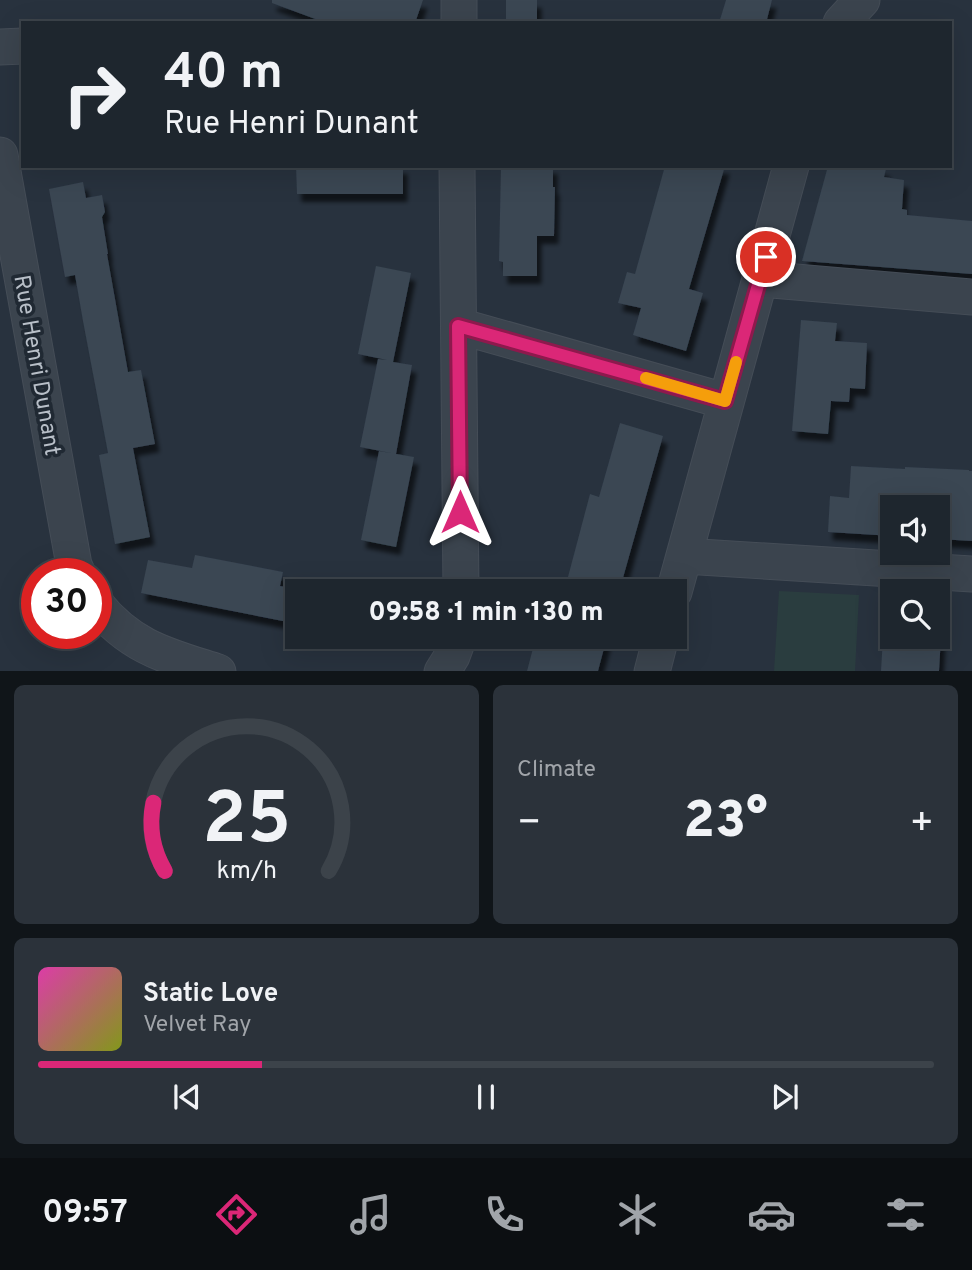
<!DOCTYPE html>
<html lang="en">
<head>
<meta charset="utf-8">
<style>
  body { margin:0; font-family:Overpass,sans-serif; background:#2b323a; color:#f1f3f6; height:100vh; display:flex; flex-direction:column; font-size:26px; white-space:nowrap }
  * { box-sizing:border-box; margin:0 }
  p { font-size:23px; color:#a1a5aa }
  .icon { flex:none; width:38px; height:38px; fill:none; stroke:currentColor; stroke-width:2; stroke-linecap:round; stroke-linejoin:round }
  .map { position:relative; height:671px; overflow:hidden }
  .side { display:flex; flex-direction:column; gap:14px; padding:14px; background:#101519; flex:1 }
  .side>* { flex:none }
  .hud { position:absolute; left:21px; top:21px; width:931px; height:147px; border-radius:0px; box-shadow:0 7px 28px #0002,0 0 0 2px #3c434a; background:#1e262e; color:#f1f3f6; overflow:hidden }
  .fabs { position:absolute; left:880px; top:495px; display:grid; gap:14px }
  .fabs a { display:grid; place-items:center; width:70px; height:70px; border-radius:0px; background:#1e262e; box-shadow:0 7px 28px #0002,0 0 0 2px #3c434a; font-size:35px }
  .speed { position:absolute; left:21px; top:558px; display:flex; gap:14px; font-size:35px; font-weight:700; text-align:center }
  .speed>* { display:grid; place-content:center; width:91px; height:91px; border-radius:50%; background:#1e262e; box-shadow:0 7px 28px #0002,0 0 0 2px #3c434a; line-height:1 }
  .speed .limit { border:10px solid #d22; background:#fff; color:#111 }
  .pin { position:absolute; display:grid; place-items:center; width:60px; height:60px; color:#fff; margin:-30px; border:4px solid #fff; border-radius:50%; box-shadow:0 2px 7px #0007 }
  .me { position:absolute; width:77px; margin:-38px; rotate:0deg; stroke-linejoin:round; filter:drop-shadow(0 0 5px #0008) }
  .turn { display:flex; align-items:center; gap:24px; height:147px; padding:0 28px; font-size:32px }
  .turn .icon { width:91px; height:91px; stroke-width:2.5 }
  .turn b { display:block; font-size:49px; line-height:60px }
  .big { font-size:52px; font-weight:800; line-height:1.1 }
  .side .card { flex:1; display:flex; flex-direction:column; justify-content:center; gap:10px; min-width:0; padding:0 24px; border-radius:10px; background:#2b323a }
  .side .dial { align-items:center; gap:0 }
  .dial svg { height:182px; overflow:visible; fill:none; stroke:#3c434a; stroke-width:7; stroke-linecap:round; text-anchor:middle }
  .dial text { fill:#f1f3f6; stroke:none }
  .song { display:flex; align-items:center; gap:21px }
  .cover { width:84px; height:84px; border-radius:10px; background:linear-gradient(135deg,hsl(320 70% 55%),hsl(70 70% 35%)) }
  .played { height:7px; border-radius:4px; background:linear-gradient(90deg,#db2777 25%,#3c434a 25%) }
  .keys { display:flex; justify-content:space-around; direction:ltr }
  .heat { display:flex; justify-content:space-between; align-items:center; font-size:38px; direction:ltr }
  .side .tiles { flex:1; display:grid; gap:14px; grid-template-columns:1fr 1fr }
  .card:last-child { grid-column:span 2 }
  .trip { position:absolute; left:285px; top:579px; width:402px; height:70px; border-radius:0px; background:#1e262e; box-shadow:0 7px 28px #0002,0 0 0 2px #3c434a; font-weight:800; line-height:70px; text-align:center }
  .dock { display:flex; height:112px; justify-content:space-around; align-items:center; background:#0c0f12; color:#a1a5aa }
  .dock .icon { width:49px; height:49px }
  .dock .active { color:#db2777 }
  .dock b { font-size:32px; color:#f1f3f6 }
  .map>svg:first-child { display:block }
</style>
</head>
<body>
<div class="map">
<svg width="972" height="672" viewBox="0 0 972 672">
  <defs>
    <filter id="shadow"><feDropShadow dx="4.5" dy="8" stdDeviation="2" flood-color="#0009"/></filter>
  </defs>
  <rect width="100%" height="100%" fill="#28323e"/>
  <path fill="#2a3d3f" d="M779,591l80,4 -4,76h-81z"/>
  <path fill="#3a4653" filter="url(#shadow)" d="M272,0h151l-8,23h-89l-54,-20z
    M506,0h31v23h-31z
    M726,0h46l-6,23h-47z
    M296,166h107v28h-106z
    M501,166h52v21h2l-1,49h-17v40h-34v-14l-4,-1z
    M665,166h60l-36,123 14,4 -17,58 -53,-16 8,-27 -23,-5 9,-31 8,2z
    M828,166h44l14,3 -2,8 20,3 -2,29 5,1v5l65,6v53l-170,-13z
    M83,182l3,16 16,-3 3,17 -3,5 6,37h-1l21,118 13,-2 14,74 -22,4 17,89 -35,7 -16,-89 9,-2 -25,-132 -8,-46 -10,2 -16,-88z
    M376,266l35,7 -18,89 19,3 -16,89 -36,-7 18,-88 9,1 -29,-6z
    M801,320l36,3 -2,18 32,2 -2,46 -15,-1 -1,14 -18,-1 -3,33 -36,-3z
    M620,423l43,13 -44,156h-55l26,-98 9,3z
    M379,451l35,6 -18,90 -35,-7z
    M851,466l54,3v-2l64,3v1h3v70l-34,-2v-31h-46v28l-64,-4 2,-36 19,2z
    M195,555l88,17 -3,14 18,3v35l-157,-31 7,-33 44,8z
    M536,637h71l-9,34h-71z
    M883,637h58l-2,34h-58z"/>
  <g fill="none" stroke-linecap="round" stroke-linejoin="round">
    <g stroke="#454d57" stroke-width="37">
      <path id="street" d="M459,23v-23
        M841,23l21,-23
        M0,47l23,-1
        M0,155l74,410 4,9
        M457,166l4,426
        M760,279l212,18
        M459,326l266,75
        M684,556l288,18
        M674,592l117,-426
        M96,604c35,44 72,52 122,68
        M442,672l10,-16 7,-19
        M652,672l9,-35"/>
    </g>
    <use href="#street" stroke="#3b444e" stroke-width="35"/>
  </g>
  <g fill="none" stroke-linecap="round" stroke-linejoin="round">
    <g stroke="#8e194d" stroke-width="18">
      <path id="route" d="M460,512l-2,-186 267,75 41,-144"/>
    </g>
    <use href="#route" stroke="#db2777" stroke-width="12"/>
    <path stroke="#f59e0b" stroke-width="12" d="M646,378l79,23 11,-39"/>
  </g>
  <g text-anchor="middle" stroke-width="7" stroke-linejoin="round" paint-order="stroke">
    <g font-size="23" fill="#b8bfc8" stroke="#202933">
      <text transform="translate(38 365) rotate(80)" y="8">Rue Henri Dunant</text>
    </g>
  </g>
</svg>
<div class="fabs">
<a><svg class="icon" aria-label="sound" viewBox="0 0 24 24"><path d="M4 9h4l5-4v14l-5-4H4zM17 9q2 3 0 6"/></svg></a>
<a><svg class="icon" aria-label="search" viewBox="0 0 24 24"><circle cx="10" cy="10" r="6"/><path d="M15 15l6 6"/></svg></a>
</div>
<div class="speed"><div class="limit">30</div></div>
<div class="pin" style="left:766px;top:257px;background:#d93025"><svg class="icon" aria-label="arrive" viewBox="0 0 24 24"><path d="M6 21V4h12l-3 4 3 4H6"/></svg></div>
<svg class="me" style="left:460px;top:512px" viewBox="-20 -20 40 40"><path d="M0-17L14 15 0 8-14 15z" fill="#db2777" stroke="#fff" stroke-width="4"/></svg>
<div class="trip">09:58 · 1 min · 130 m</div>
<div class="hud">
<div class="turn"><svg class="icon" aria-label="right" viewBox="0 0 24 24"><path d="M7 20v-9h11M14 6l5 5-5 5"/></svg><div><b>40 m</b>Rue Henri Dunant</div></div>
</div>
</div>
<section class="side">
<div class="tiles">
<div class="card dial"><svg viewBox="0 0 100 80">
<path d="M14 69A42 42 0 1 1 86 69"/>
<path d="M14 69A42 42 0 0 1 9 39" stroke="#db2777"/>
<text x="50" y="56" font-size="32" font-weight="700">25</text>
<text x="50" y="72" font-size="11">km/h</text>
</svg></div>
<div class="card"><p>Climate</p>
<div class="heat"><a>−</a><b class="big">23°</b><a>+</a></div>
</div>
<div class="card">
<div class="song"><i class="cover"></i><div><b>Static Love</b><p>Velvet Ray</p></div></div>
<div class="played"></div>
<div class="keys"><svg class="icon" aria-label="previous" viewBox="0 0 24 24"><path d="M18 5L8 12l10 7zM5 5v14"/></svg><svg class="icon" aria-label="pause" viewBox="0 0 24 24"><path d="M8 5v14M16 5v14"/></svg><svg class="icon" aria-label="next" viewBox="0 0 24 24"><path d="M6 5l10 7-10 7zM19 5v14"/></svg></div>
</div>
</div>
</section>
<nav class="dock">
<b>09:57</b>
<svg class="icon active" aria-label="directions" viewBox="0 0 24 24"><path d="M12 3l9 9-9 9-9-9zM9 14v-3h6M13 9l2 2-2 2"/></svg>
<svg class="icon" aria-label="music" viewBox="0 0 24 24"><path d="M9 18V5l10-2v13"/><circle cx="6" cy="18" r="3"/><circle cx="16" cy="16" r="3"/></svg>
<svg class="icon" aria-label="phone" viewBox="0 0 24 24"><path d="M5 4h4l2 5-3 2q2 4 5 5l2-3 5 2v4C11 20 4 13 5 4z"/></svg>
<svg class="icon" aria-label="climate" viewBox="0 0 24 24"><path d="M12 3v18M4 7l16 10M4 17L20 7"/></svg>
<svg class="icon" aria-label="car" viewBox="0 0 24 24"><path d="M5 17H2v-5l4-1 3-4h7l3 4 3 1v5h-3M9 17h6M6 11h13"/><circle cx="7" cy="17" r="2"/><circle cx="17" cy="17" r="2"/></svg>
<svg class="icon" aria-label="filters" viewBox="0 0 24 24"><path d="M4 7h16M4 17h16"/><circle cx="9" cy="7" r="2"/><circle cx="15" cy="17" r="2"/></svg>
</nav>
</body>
</html>
